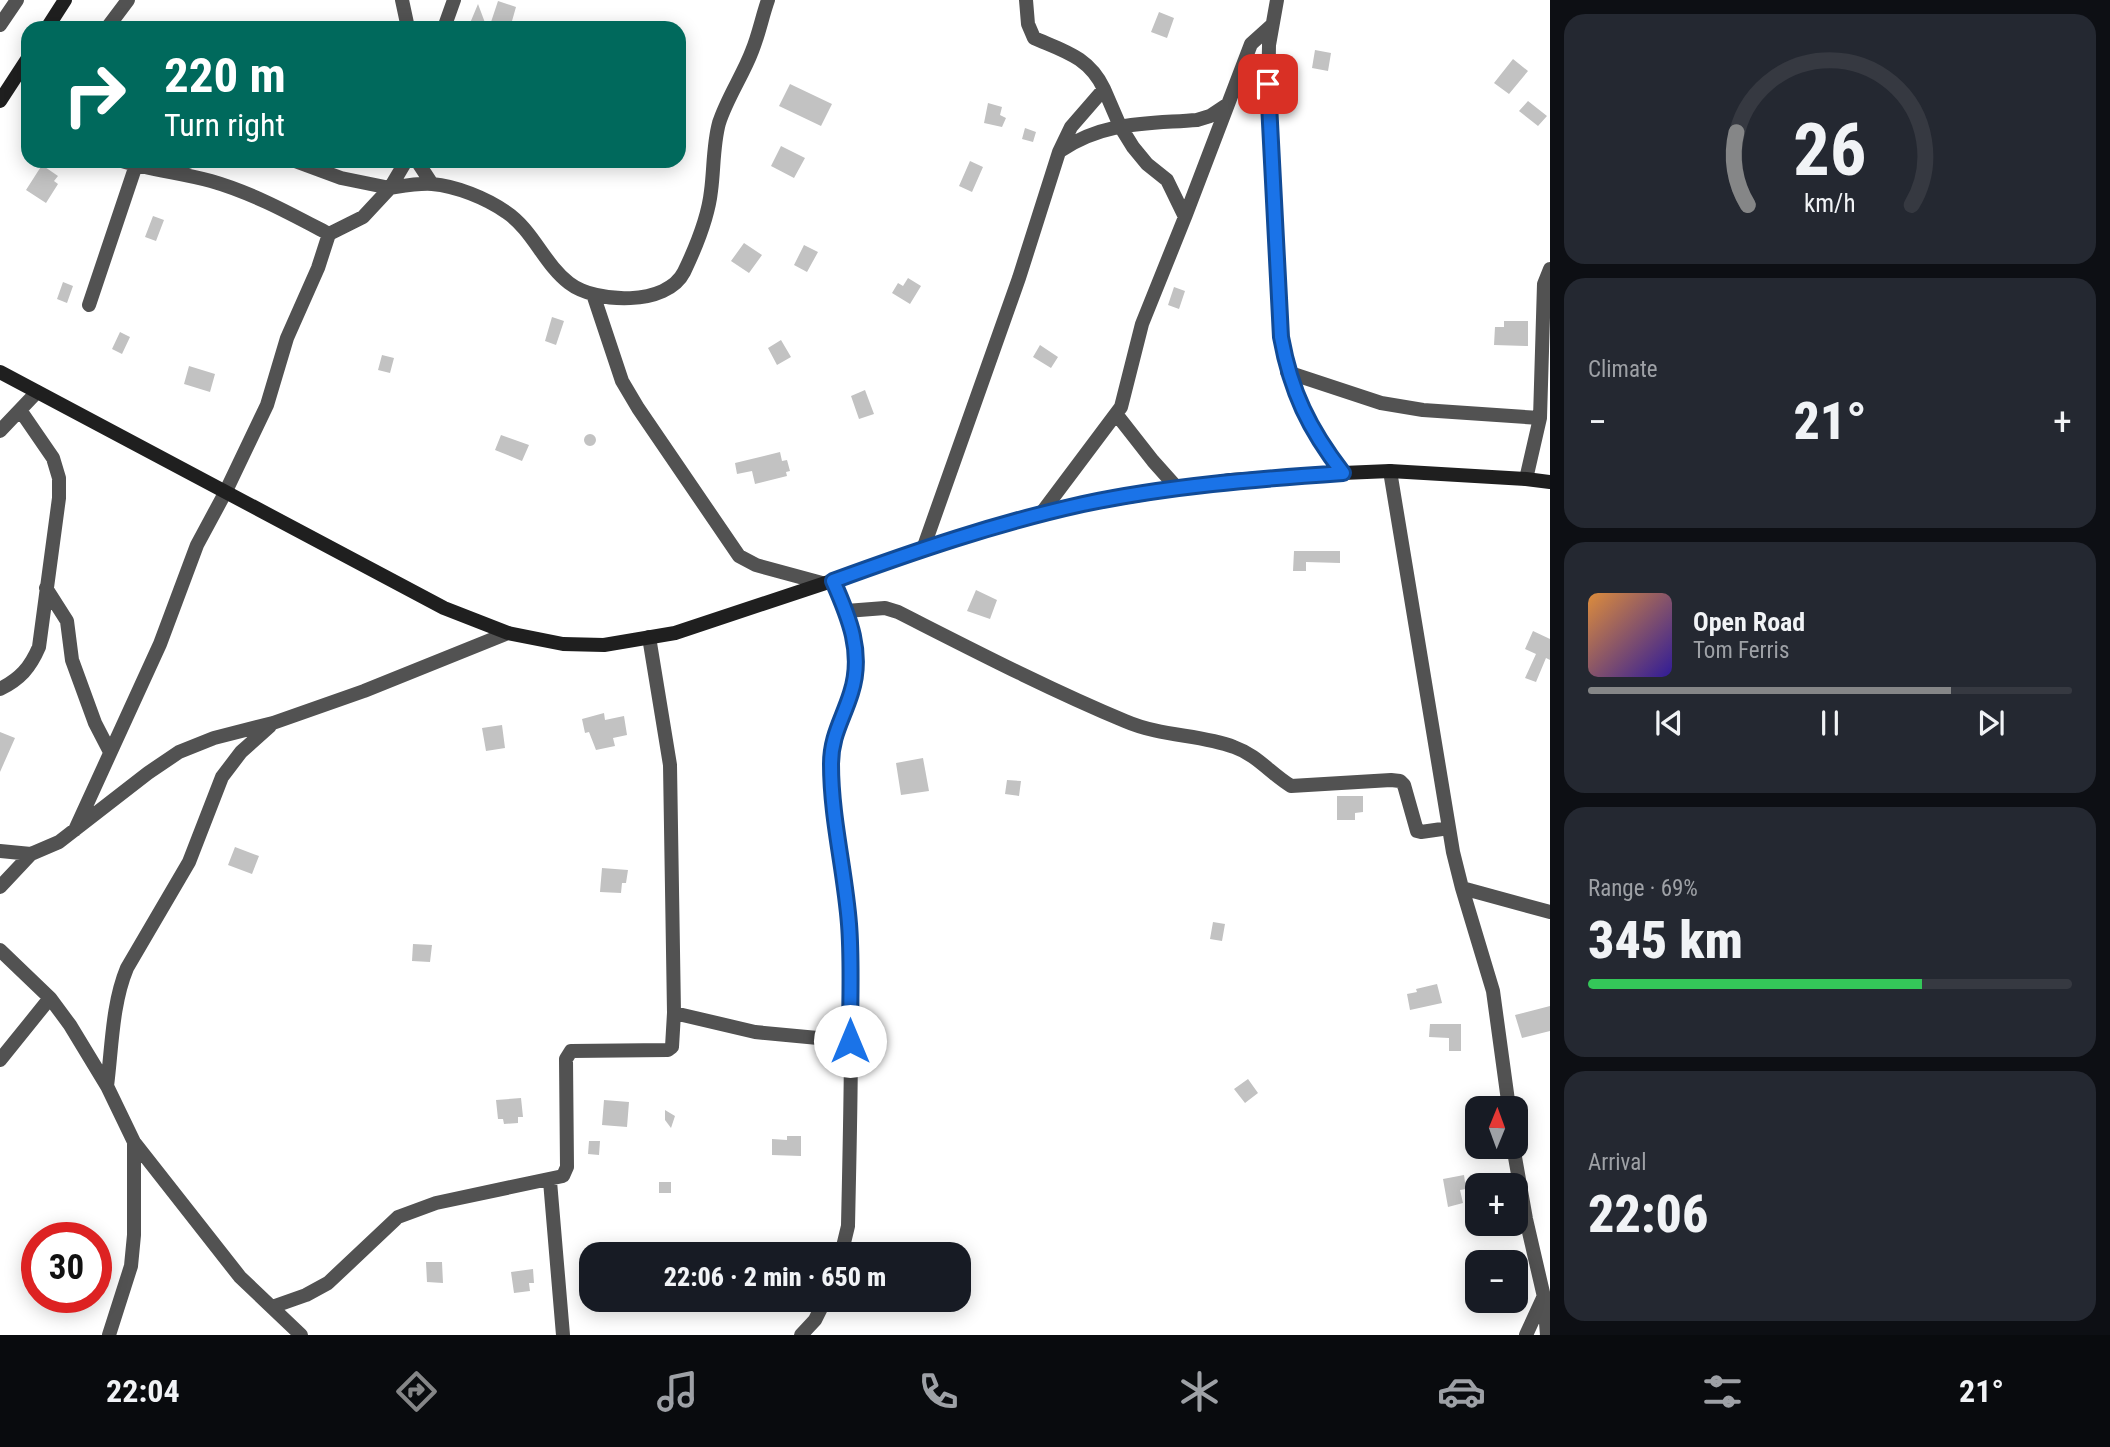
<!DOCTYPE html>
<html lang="en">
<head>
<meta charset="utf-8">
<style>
  body { margin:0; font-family:"Roboto Condensed",sans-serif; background:#242831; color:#f1f3f6; height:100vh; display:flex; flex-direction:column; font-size:26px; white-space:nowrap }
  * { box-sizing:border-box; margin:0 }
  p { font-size:23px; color:#9ea1a6 }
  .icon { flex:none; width:38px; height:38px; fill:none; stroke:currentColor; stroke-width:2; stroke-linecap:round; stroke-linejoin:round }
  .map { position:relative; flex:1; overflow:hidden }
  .side { display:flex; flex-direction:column; gap:14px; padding:14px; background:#0d0f14; width:560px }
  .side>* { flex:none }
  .banner { position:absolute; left:21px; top:21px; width:665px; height:147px; border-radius:21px; box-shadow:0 4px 18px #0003; background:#00695c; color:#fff; overflow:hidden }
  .needle { width:46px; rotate:1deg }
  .buttons { position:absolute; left:1465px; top:1096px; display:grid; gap:14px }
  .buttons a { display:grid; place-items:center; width:63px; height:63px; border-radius:14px; background:#171b24; box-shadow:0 4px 18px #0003; font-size:35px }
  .speed { position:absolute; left:21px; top:1222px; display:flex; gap:14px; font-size:35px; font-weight:700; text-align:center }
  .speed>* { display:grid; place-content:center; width:91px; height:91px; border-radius:50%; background:#171b24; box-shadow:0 4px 18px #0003; line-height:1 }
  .speed .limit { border:10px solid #d22; background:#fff; color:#111 }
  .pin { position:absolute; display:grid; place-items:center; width:60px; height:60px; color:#fff; margin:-30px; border-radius:14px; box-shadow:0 4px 10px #0006 }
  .me { position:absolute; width:77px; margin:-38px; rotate:0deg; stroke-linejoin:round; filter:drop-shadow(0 0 5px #0008) }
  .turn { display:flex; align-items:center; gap:24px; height:147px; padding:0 28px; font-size:32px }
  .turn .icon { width:91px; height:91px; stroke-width:2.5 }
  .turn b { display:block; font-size:49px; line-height:60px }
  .big { font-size:52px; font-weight:800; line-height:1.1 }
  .side .tile { flex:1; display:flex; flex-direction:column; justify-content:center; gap:10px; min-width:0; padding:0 24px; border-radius:21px; background:#242831 }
  .side .dial { align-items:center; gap:0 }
  .dial svg { height:182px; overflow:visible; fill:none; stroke:#363941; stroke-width:7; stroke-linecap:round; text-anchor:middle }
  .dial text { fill:#f1f3f6; stroke:none }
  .song { display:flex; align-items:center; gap:21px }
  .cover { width:84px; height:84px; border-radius:10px; background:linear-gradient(135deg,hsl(30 70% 55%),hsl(250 70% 35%)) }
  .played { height:7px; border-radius:4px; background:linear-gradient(90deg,#858687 75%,#363941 75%) }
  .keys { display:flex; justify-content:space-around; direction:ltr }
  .heat { display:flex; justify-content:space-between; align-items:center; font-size:38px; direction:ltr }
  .charge { height:10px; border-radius:5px; background:linear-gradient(90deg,#34c759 69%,#363941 0) }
  .trip { position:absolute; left:579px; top:1242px; width:392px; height:70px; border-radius:21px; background:#171b24; box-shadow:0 4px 18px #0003; font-weight:800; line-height:70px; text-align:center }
  .tabs { display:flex; height:112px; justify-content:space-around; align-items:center; background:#090b0e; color:#9ea1a6 }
  .tabs .icon { width:49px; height:49px }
  .tabs .active { color:#858687 }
  .tabs b { font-size:32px; color:#f1f3f6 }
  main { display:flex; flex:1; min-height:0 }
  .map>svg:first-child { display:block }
</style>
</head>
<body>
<main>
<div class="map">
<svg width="1550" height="1335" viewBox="0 0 1550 1335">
  <rect width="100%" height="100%" fill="#fff"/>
  <path fill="#c2c2c2" d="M498,1l18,6 -6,21h-21z
    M478,4l9,24h-19z
    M1159,12l15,6 -7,20 -16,-6z
    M1315,50l16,3 -3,18 -16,-3z
    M1513,59l15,12 -19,23 -15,-11z
    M790,84l42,20 -11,22 -42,-20z
    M1528,101l19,15 -9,10 -19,-15z
    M988,103l14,4 -2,8 6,3 -4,9 -18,-4z
    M1025,128l11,4 -3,10 -11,-3z
    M781,146l24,12 -11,20 -23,-12z
    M970,161l13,6 -11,25 -13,-6z
    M42,165l16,11 -4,5 4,3 -12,19 -20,-13z
    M153,216l11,4 -8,21 -11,-4z
    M744,243l18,12 -13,18 -18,-12z
    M804,245l14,7 -11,20 -13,-7z
    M908,278l13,8 -11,18 -18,-11 6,-10 5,3z
    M63,282l10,4 -6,17 -10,-4z
    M1174,287l11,4 -6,18 -11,-4z
    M552,317l12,4 -8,24 -11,-4z
    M1504,321h24v25l-34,-1 1,-18h9z
    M120,332l10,5 -8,17 -10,-5z
    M781,340l10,17 -14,8 -9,-17z
    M1040,345l18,12 -7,11 -18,-11z
    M382,355l12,3 -4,15 -12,-3z
    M189,366l26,8 -5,18 -26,-8z
    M865,390l9,24 -15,5 -8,-23z
    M584 440a6 6 0 1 1 12 0a6 6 0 1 1-12 0Z
    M501,435l28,10 -7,16 -27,-11z
    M780,452l2,9 5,-1 3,11 -4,1 1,4 -32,8 -3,-13 -15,3 -2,-11z
    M1294,551h46v12l-34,-1v9h-13z
    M976,590l21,10 -7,19 -23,-8z
    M1533,631l17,8v21l-4,-2 -10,24 -11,-4 11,-24 -11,-5z
    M604,713l1,7 19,-4 3,19 -14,3 2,8 -19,4 -7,-18 -4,1 -3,-14z
    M502,725l3,23 -19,3 -4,-23z
    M0,732l15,6 -15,34z
    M923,758l6,33 -28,4 -5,-32z
    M1007,780l14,1 -2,15 -14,-2z
    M1337,796h26v16l-8,1v7h-18z
    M235,847l24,9 -7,18 -24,-9z
    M602,868l26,2 -2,13h-4l-1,10 -21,-1z
    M1213,922l12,2 -3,17 -12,-2z
    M413,944l19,1 -2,17 -18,-1z
    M1437,984l5,19 -32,7 -3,-16 10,-2 -1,-3z
    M1550,1006v25l-28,7 -7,-23z
    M1430,1024h31v27h-12v-13l-20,-1z
    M1248,1079l10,14 -13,10 -11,-14z
    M521,1098l2,19h-5v6l-14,1 -1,-5h-5l-2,-19z
    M604,1100l25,2 -2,25 -25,-2z
    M665,1110l10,6 -4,12 -6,-8z
    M787,1136h14v20l-29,-1v-16l15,1z
    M589,1141h11l-1,14 -11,-1z
    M1464,1175l2,14 -6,1 3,13 -15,4 -5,-28z
    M659,1182h12v11h-12z
    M426,1262h16l1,21 -16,-1z
    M533,1269l1,14h-5l1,8 -16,2 -3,-21z"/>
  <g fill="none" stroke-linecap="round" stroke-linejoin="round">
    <path stroke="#525252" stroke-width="14" d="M402,0l6,28
      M1026,0l2,24 6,14c30,13 55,19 70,51
      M1277,0l-8,45 -1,58 13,234c10,55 28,92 62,136
      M0,25l17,-25
      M107,28l21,-28
      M444,28l10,-28
      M1060,151c43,-30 87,-27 137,-31l13,-4 18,-12
      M122,161c29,9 60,12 89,20 42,12 80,33 118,53l34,-17 27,-29c13,-2 29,-5 42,-4 24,2 54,14 74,28 27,18 38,52 63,71 27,21 98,23 115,-11 12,-25 24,-53 27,-81 3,-22 2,-46 8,-68 8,-25 24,-48 33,-72 7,-17 10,-34 16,-51
      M295,161l46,17 49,10 16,-27
      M417,161l15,23
      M165,169l26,-8
      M593,294l29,87 16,27 101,148 17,9 66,18
      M89,305l47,-140
      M1287,372l94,31 42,7 117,8
      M1117,415l36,46 25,28
      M0,431l37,-39
      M1390,471l63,381 9,36 88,24
      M1526,479l14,-61 4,-134 6,-15
      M1040,515l81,-108 21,-83 43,-107
      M923,549l96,-271 40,-126 12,-25 33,-38 16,37 13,21 14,17 20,16 18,37 66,-173 20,-18
      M833,581c16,36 31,72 18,112 -8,26 -19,42 -20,71 0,55 16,109 18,164 4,99 1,199 -1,298l-7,29
      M46,588l21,33 5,39 23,63 15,29
      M846,611l39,-3 13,4c75,38 150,77 227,109 37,16 75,13 109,26 23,8 37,27 57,39l100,-6 9,1 4,4 13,46 4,1 28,-4
      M0,689c20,-10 30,-21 39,-42l20,-149v-20l-6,-20 -33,-48
      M75,830l85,-186 37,-99 28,-52 42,-88 20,-67 31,-70 11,-34
      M0,851l31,3 28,-12 89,-69 31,-21 35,-14 59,-15 91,-32 144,-58
      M0,887l31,-33
      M1462,888l31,103 16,117
      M0,950l50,48 20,27 37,61 27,56 106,135 61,58
      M674,1013l81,19 95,9
      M0,1060l50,-62
      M107,1086c5,-39 5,-82 20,-118l62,-106 33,-85 19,-25 29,-26
      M1513,1146l13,73 18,78 3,38
      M550,1181l13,154
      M272,1307l34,-12 22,-12 70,-66 38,-14 127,-27 4,-9 -1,-108 5,-8 97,-1 4,-3 2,-34 -4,-248 -21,-128
      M109,1335l22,-69 3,-31v-93
      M801,1335l14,-15 10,-20
      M1526,1335l17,-37"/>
    <path stroke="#1f1f1f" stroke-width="14" d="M47,28l18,-28
      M0,101l28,-43
      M0,372l444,236 64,25 55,11 41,1 71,-12 316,-105 94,-24 146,-24 112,-7 47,-2 136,8 24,3"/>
  </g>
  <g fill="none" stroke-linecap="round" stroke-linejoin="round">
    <g stroke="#114b97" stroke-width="18">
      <path id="route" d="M850,1041c0,-39 2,-79 -1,-117 -4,-53 -18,-106 -18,-160 0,-28 12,-45 20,-71 13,-40 -2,-76 -18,-112 82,-30 164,-58 250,-77 85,-18 173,-25 260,-31 -34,-44 -52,-81 -62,-136l-13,-253"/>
    </g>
    <use href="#route" stroke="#1a73e8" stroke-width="12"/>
  </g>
</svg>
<div class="buttons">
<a><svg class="needle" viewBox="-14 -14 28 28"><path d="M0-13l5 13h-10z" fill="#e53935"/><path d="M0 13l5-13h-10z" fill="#9ea1a6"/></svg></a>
<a>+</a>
<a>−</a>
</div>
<div class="speed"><div class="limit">30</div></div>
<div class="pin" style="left:1268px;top:84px;background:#d93025"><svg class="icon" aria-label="arrive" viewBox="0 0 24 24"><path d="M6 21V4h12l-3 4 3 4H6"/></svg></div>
<svg class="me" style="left:850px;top:1041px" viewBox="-20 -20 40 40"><circle r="19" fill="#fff"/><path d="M0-13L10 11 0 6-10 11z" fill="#1a73e8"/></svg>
<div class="trip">22:06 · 2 min · 650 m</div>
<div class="banner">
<div class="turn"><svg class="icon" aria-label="right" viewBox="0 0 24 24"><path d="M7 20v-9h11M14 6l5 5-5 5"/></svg><div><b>220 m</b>Turn right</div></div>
</div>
</div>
<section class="side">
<div class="tile dial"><svg viewBox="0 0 100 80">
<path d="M14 69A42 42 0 1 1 86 69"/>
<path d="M14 69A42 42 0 0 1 9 37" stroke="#858687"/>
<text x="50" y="56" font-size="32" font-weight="700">26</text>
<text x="50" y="72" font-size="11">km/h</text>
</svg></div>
<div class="tile"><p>Climate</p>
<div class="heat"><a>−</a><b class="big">21°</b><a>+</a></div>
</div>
<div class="tile">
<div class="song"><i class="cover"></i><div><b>Open Road</b><p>Tom Ferris</p></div></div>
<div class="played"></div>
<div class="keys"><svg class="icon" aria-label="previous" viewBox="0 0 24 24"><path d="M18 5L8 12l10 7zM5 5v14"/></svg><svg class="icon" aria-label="pause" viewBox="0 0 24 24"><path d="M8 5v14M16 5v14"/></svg><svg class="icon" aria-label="next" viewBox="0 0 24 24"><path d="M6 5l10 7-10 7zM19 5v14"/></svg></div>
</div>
<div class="tile"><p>Range · 69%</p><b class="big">345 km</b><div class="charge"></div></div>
<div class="tile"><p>Arrival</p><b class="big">22:06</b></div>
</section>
</main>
<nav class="tabs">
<b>22:04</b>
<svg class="icon active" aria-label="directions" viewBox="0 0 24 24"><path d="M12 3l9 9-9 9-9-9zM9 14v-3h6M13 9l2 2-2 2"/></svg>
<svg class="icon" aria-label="music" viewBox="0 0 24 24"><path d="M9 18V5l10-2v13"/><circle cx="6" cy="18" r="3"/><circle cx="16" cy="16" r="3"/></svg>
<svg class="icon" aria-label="phone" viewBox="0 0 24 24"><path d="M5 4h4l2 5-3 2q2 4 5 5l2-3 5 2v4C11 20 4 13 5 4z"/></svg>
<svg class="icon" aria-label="climate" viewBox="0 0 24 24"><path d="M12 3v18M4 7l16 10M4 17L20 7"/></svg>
<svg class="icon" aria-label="car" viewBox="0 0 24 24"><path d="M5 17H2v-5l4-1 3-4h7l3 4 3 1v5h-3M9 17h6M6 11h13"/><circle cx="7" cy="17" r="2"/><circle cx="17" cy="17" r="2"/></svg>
<svg class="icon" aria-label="filters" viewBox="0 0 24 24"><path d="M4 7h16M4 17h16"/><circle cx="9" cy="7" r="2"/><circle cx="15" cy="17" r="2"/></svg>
<b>21°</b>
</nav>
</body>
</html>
